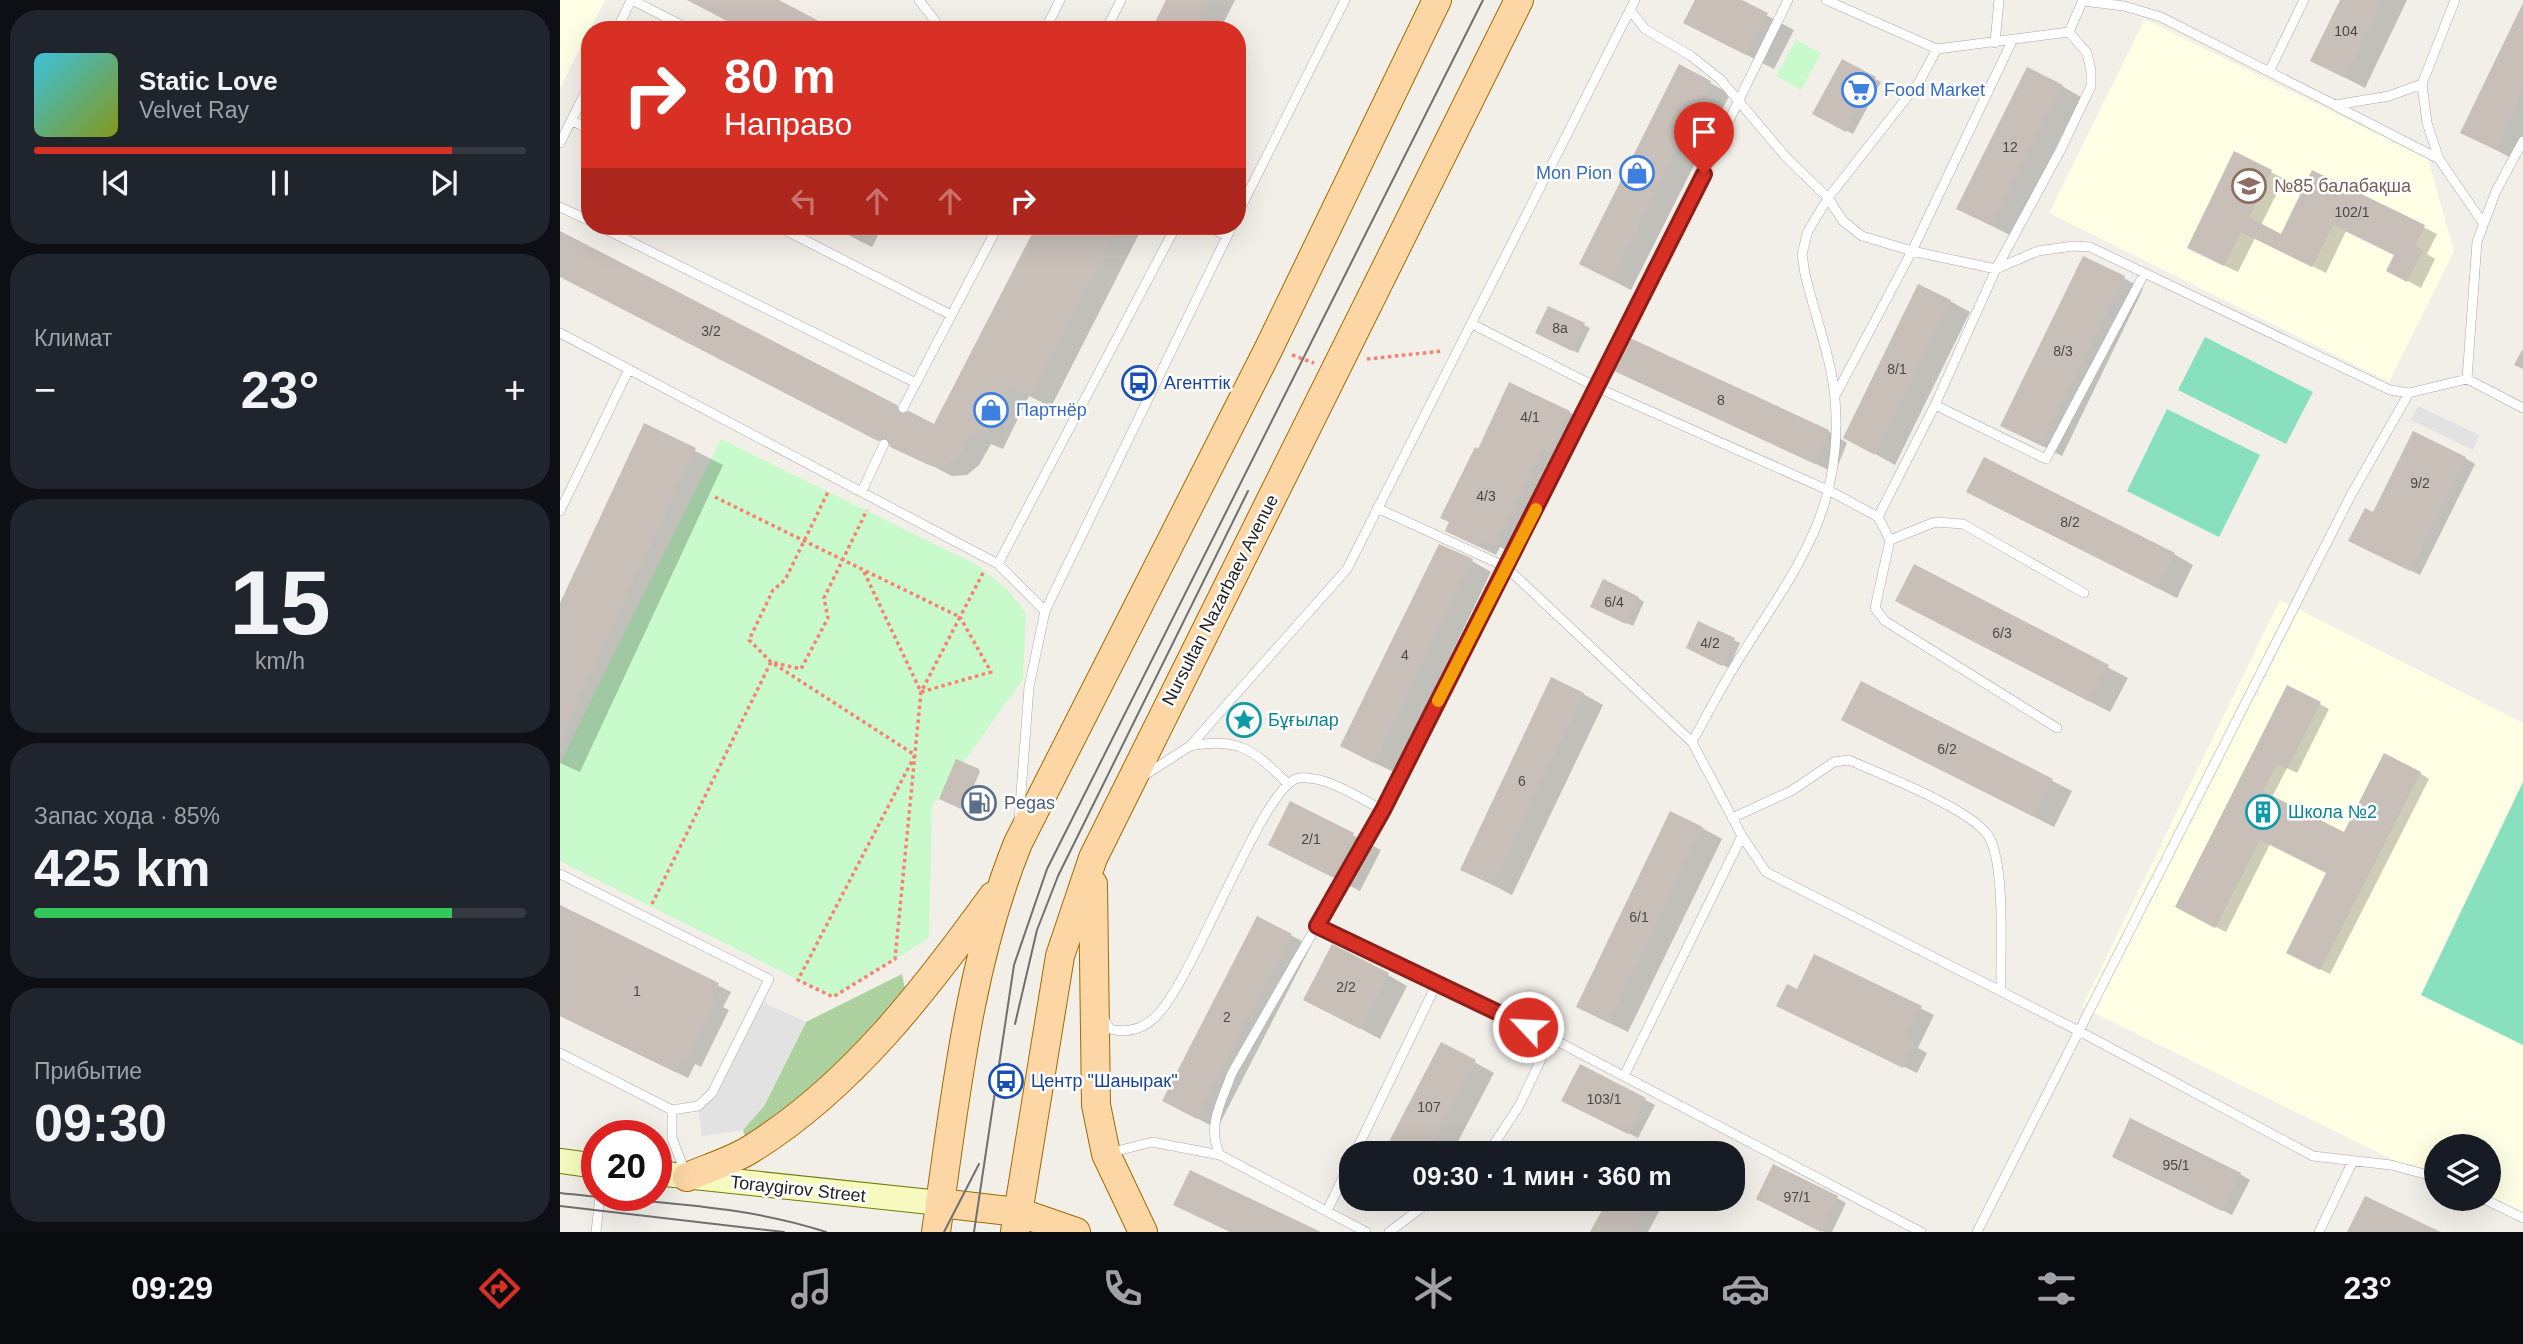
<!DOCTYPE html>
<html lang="ru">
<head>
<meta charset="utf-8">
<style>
  body { margin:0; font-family:Helvetica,sans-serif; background:#20242c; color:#f1f3f6; height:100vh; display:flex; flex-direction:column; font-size:26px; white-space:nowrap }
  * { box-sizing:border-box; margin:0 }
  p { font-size:23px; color:#9ea1a6 }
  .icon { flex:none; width:38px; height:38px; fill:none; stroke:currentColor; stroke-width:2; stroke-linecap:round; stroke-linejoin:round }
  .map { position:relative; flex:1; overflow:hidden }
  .side { display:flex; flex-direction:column; gap:10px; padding:10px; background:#0d0f14; width:560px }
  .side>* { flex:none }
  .top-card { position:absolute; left:21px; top:21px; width:665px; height:214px; border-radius:28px; box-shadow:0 7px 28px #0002; background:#d93025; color:#fff; overflow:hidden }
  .tools { position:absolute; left:1864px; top:1134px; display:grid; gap:14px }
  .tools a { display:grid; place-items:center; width:77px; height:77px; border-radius:50%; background:#171b24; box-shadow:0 7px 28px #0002; font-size:35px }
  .speed { position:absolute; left:21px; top:1120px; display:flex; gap:14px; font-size:35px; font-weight:700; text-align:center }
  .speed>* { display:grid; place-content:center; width:91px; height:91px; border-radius:50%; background:#171b24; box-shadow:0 7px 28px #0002; line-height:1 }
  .speed .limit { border:10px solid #d22; background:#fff; color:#111 }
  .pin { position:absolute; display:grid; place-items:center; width:60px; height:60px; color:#fff; margin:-72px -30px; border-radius:50% 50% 50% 0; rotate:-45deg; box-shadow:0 0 7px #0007 }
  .pin .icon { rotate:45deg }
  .me { position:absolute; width:77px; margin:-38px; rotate:295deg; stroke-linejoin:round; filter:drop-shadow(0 0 5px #0008) }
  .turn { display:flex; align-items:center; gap:24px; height:147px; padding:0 28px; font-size:32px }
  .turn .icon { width:91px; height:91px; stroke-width:2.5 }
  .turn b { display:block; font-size:49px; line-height:60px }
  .lanes { display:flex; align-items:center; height:66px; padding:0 28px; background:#0003; justify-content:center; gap:35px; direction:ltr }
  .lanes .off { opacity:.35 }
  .big { font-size:52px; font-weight:800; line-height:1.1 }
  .side .widget { flex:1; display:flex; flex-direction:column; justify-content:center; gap:10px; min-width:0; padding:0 24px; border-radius:28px; background:#20242c }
  .side .dial { align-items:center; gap:0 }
  .dial b { font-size:91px; line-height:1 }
  .song { display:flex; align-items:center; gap:21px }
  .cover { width:84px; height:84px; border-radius:10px; background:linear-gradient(135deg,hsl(190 70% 55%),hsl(70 70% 35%)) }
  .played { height:7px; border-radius:4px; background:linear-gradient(90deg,#d93025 85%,#363941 85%) }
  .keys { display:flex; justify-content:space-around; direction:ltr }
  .heat { display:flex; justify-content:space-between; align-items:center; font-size:38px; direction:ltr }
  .charge { height:10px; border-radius:5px; background:linear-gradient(90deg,#34c759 85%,#363941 0) }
  .trip { position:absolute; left:779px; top:1141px; width:406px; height:70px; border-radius:28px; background:#171b24; box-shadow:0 7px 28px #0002; font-weight:800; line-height:70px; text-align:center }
  .menu { display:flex; height:112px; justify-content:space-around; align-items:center; background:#090b0e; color:#9ea1a6 }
  .menu .icon { width:49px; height:49px }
  .menu .selected { color:#d93025 }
  .menu b { font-size:32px; color:#f1f3f6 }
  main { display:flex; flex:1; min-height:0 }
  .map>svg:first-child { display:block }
</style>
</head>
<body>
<main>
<section class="side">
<div class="widget">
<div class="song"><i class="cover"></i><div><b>Static Love</b><p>Velvet Ray</p></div></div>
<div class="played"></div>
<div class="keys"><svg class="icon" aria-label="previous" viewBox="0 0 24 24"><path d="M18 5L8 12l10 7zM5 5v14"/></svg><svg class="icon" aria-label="pause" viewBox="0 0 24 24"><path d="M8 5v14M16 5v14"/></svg><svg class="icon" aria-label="next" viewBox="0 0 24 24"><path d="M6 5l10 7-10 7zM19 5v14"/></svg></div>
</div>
<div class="widget"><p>Климат</p>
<div class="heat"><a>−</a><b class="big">23°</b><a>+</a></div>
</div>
<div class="widget dial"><b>15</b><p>km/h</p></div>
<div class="widget"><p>Запас хода · 85%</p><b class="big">425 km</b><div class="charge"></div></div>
<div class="widget"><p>Прибытие</p><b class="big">09:30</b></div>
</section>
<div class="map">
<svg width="1963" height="1232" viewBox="0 0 1963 1232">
  <rect width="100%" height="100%" fill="#f2efe9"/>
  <path fill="#ffffe5" d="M0,0h45l-45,88z
    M1585,19l283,140 26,92 -65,131 -340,-169z
    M1720,600l243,123v501l-51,-25h16v-53h-52v35l-354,-174z"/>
  <path fill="#add19e" d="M342,974l4,20 -56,64 -104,81 -3,-9 21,-24 42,-84z"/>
  <path fill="#c8facc" d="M1236,40l25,13 -20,37 -25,-14z
    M161,439l256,126 30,24 19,24 -3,66 -91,127 -3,132 -96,59 -273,-136v-98z"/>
  <path fill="#88e0be" d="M1645,337l108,55 -27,52 -108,-54z
    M1607,409l93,46 -41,82 -92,-46z
    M1963,782v263l-102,-50z"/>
  <path fill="#e2e2e2" d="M1858,406l61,29 -6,15 -62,-30z
    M198,1000l48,22 -42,84 -21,24 -41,6 -4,-30 14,-13z"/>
  <path fill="#0003" d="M608,0h67l-15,30h-67z
    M1136,0h42l56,30 -20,39 -89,-46z
    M1781,0h66l-42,88 -52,-27z
    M1963,7v137l-8,16 -53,-28z
    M1282,61l39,21 -28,52 -39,-21z
    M1120,66l50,28 -99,196 -31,-16z
    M1502,86l19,11 -69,139 -34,-17z
    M1711,172l13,7 -23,46 21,11 31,-64 124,62 -10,20 8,5 -14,29 -19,-10 -6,-22 -50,-25 -20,42 -71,-35 -17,34 -36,-17z
    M270,226h53l-11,21z
    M478,226h105l-92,181 -22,-11 -26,53 -12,-5 -12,21 -12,10 -15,1 -392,-200v-43l374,193z
    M1564,278l19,11 -81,167 -59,-30z
    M1390,301l20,11 -75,153 -50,-28z
    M1024,325l6,3 -12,25 -35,-17z
    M1962,350h1v19l-9,-4z
    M1057,370l211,61 19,12 -12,30z
    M1009,412l17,10 -18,38 -7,-3 -48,97 -13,-7 -4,8 -49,-24z
    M84,425l79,40 -143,307 -20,-9v-156z
    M1905,458l10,6 -55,111 -60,-29 14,-31z
    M1427,502l187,52 19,11 -16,33z
    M912,561l19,11 -97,200 -32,-15z
    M1355,566l213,112 -18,34 -193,-101z
    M1078,598l6,4 -11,24 -35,-17z
    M1139,623l41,20 -11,25 -35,-17z
    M1302,684l210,107 -18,36 -191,-97z
    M1728,687l41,22 -32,64 -10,-5 -15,29 73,37 75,-61 9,6 -99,195 -32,-16 30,-85 -58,-29 -44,88 -39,-20z
    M1023,694l20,11 -91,190 -50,-26z
    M397,761l23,10 -16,38 -23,-11z
    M731,803l90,47 -21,41 -90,-46z
    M1142,828l20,11 -94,193 -31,-15z
    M0,907l171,85 -8,15 6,3 -28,57 -6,-3 -7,14 -128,-62z
    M698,918l53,28 -94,183 -33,-18z
    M1255,956l119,59 -16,33 9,5 -10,20 -125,-61z
    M828,975l19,11 -27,53 -58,-31z
    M882,1044l52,29 -42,80h-67z
    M1021,1067l74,38 -17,33 -65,-33z
    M1079,1142l21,11h-27z
    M1563,1161l117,13 10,6 -18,35z
    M1277,1198l9,5 -14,29h-8l-57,-28z
    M829,1199h40l-9,16z
    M1050,1199h56l-18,33h-56z"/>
  <path fill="#c7bfb8" d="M127,0h92l57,30h-92z
    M606,0h44l-15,30h-44z
    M1135,0h47l26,13 -22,42 -63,-32z
    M1780,0h42l-37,78 -35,-17z
    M1963,3v90l-27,57 -36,-17z
    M1282,59l34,18 -30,55 -34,-18z
    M1119,64l32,17 -100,199 -32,-16z
    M1467,67l36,18 -71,141 -36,-17z
    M1674,151l38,19 -23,47 32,17 31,-64 113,55 -10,21 8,4 -16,32 -21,-11 8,-16 -61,-30 -21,42 -71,-35 -17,34 -37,-18z
    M476,226h82l-87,171 -21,-11 -27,54 -12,-6 -11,21 -13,9 -16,2 -41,-19 -2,-9 -10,3 -318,-164v-46l337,174 3,9 9,-3 25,13z
    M1523,256l42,20 -83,170 -42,-20z
    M1358,284l33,16 -76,155 -32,-17z
    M988,306l37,17 -13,28 -37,-18z
    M1070,338l199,92 -14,34 -201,-93z
    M949,382l61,29 -19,41 -7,-3 -48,97 -13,-7 -4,8 -34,-16 4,-9 -9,-4 35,-71 3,2z
    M84,423l52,25 -136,294v-139z
    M1853,431l53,26 -56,114 -62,-30 17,-33 8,4z
    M1424,457l191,96 -18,35 -191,-96z
    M879,544l34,15 -99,204 -34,-17z
    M1354,564l195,101 -19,37 -195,-101z
    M1043,579l36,18 -13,27 -36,-17z
    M1138,621l37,17 -13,28 -36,-18z
    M991,677l33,16 -91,192 -33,-15z
    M1301,681l192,98 -19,38 -193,-97z
    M1727,685l34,17 -34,67 -10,-5 -14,27 81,41 40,-79 37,19 -101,198 -34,-17 40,-80 -66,-33 -45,88 -40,-21z
    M396,759l23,10 -18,40 -22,-10z
    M730,801l64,32 -22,44 -64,-32z
    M1110,811l33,16 -94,196 -33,-16z
    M0,905l159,78 -8,16 6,2 -30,60 -5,-3 -7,14 -115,-56z
    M697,916l35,18 -95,185 -35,-18z
    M772,944l57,29 -29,56 -57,-29z
    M1254,954l108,52 -16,33 9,5 -12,24 -127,-62 11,-22 10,5z
    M881,1042l35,18 -48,93h-45z
    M1020,1064l66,34 -18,36 -67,-33z
    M1570,1118l111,55 -19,38 -110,-54z
    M1213,1164l65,32 -17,36 -65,-33z
    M630,1170l131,62h-91l-57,-27z
    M1805,1196l76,36h-94z
    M1048,1199h41l-17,33h-42z"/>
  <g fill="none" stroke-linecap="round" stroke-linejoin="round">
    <g stroke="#a9a9a9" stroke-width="10">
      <path id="service" d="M72,0l59,30
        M359,0l23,30
        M1266,0l111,49 132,-17 14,-32
        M1523,1l41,5 37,11 174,88 54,-9 33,-12 5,39 12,36 44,64
        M1070,10l15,19 46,27 29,23 65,77 43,42 15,23 19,15 50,15 84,18 42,-18 35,-5 17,1 300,143 19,3 58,-14 56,29
        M57,30l14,-30
        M485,30l15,-30
        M546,30l15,-30
        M1435,43l4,-43
        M1710,70l34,-70
        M1862,84l33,-84
        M1776,106l103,53
        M11,120l19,10
        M0,143l30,-60
        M0,207l30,14
        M677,215l108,-215
        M39,226l317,157 82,-157
        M217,226l174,89
        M646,226l21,10
        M912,324l126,64 232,103 48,26 12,23 -15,68 10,13 172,107
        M0,333l438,231 47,47
        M1907,379l10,-137 19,-51 27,-50
        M1275,396l77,-145 101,-212
        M1375,405l111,54 98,-185
        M343,408l13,-25
        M302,491l22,-47
        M817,508l129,59 186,175 50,94 24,36 311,158 236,126 78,9 45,12
        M0,511l69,-142
        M1318,517l57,-112 61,-136 65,-120 30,-63v-15l-4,-18 -18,-21
        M1330,540l45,-18 28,2 121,69
        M438,564l178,-338
        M1132,742c13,-23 25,-47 39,-70 57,-94 114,-155 104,-273 -3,-39 -21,-86 -30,-125l-3,-20 6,-23 20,-33 91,-116 18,-33
        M630,746c47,-9 63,3 96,36
        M585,775l45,-29 157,-177 288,-569
        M1172,818l59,-27 43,-29 15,-2c33,15 123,49 140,77 17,30 11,117 12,154
        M459,820l10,-133 16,-76 187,-385
        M0,874l209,105 -57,114 -14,13 -26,4 -112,-57
        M757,926l234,112 -32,68 -31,47
        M544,1019l6,10c16,4 31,1 44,-11 38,-32 110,-237 145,-240 27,-3 60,20 84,32
        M991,1038l370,194
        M1065,1074l117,-238
        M112,1110v28l13,34
        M549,1153l43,-11 68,13
        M795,1153l81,-168
        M1924,1199l39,19
        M767,1211l24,-50
        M36,1232l4,-37
        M806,1232l-146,-77c-14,-29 2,-54 12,-82l151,-263 215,-422 190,-388
        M829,1232l44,-33
        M1417,1232l374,-737 58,-102
        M1759,1232l34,-71"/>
    </g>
    <g stroke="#707d05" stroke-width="26">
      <path id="secondary" d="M0,1161l37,5
        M96,1173l284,30"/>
    </g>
    <g stroke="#a06b00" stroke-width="30">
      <path id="primary" d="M533,884l3,221 10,49 37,78
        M127,1177c21,-9 45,-16 64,-28 100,-62 174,-159 242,-253
        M380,1203l78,9 58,20
        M376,1232c19,-130 32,-266 82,-389l251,-495 168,-348
        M455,1232l45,-276 33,-98 426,-858"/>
    </g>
    <path stroke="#fa8072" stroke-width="3.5" stroke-dasharray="3.5 3.5" stroke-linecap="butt" d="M732,355l22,8
      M807,359l76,-8
      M155,497c81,40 163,80 245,120l-39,75 -26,267 -62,38 -35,-17 117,-225 -144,-93 -22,-22 24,-50 12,-10 43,-88
      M304,572l57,120 70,-20 -31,-55 24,-46
      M92,904l119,-242 30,7 27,-51 -4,-20 43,-88"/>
    <use href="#service" stroke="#fff" stroke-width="9"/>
    <use href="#secondary" stroke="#f7fabf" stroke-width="24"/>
    <use href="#primary" stroke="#fcd6a4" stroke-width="28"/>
    <path stroke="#707070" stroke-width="2" d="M455,1024l22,-94 21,-54 190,-385
      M0,1193c88,10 182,11 266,39
      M0,1206l224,26
      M384,1232l35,-68
      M414,1232l40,-267 33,-96 436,-869"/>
  </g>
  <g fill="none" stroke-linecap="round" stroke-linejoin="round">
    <g stroke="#8d1f18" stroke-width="18">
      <path id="route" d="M968,1027l-211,-101 66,-116 321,-636"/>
    </g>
    <use href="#route" stroke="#d93025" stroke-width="12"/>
    <path stroke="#f59e0b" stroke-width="12" d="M878,701l98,-192"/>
  </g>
  <defs>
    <g id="supermarket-ring" transform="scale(1.75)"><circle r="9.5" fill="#fff" stroke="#3f7fe0" stroke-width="1.5"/><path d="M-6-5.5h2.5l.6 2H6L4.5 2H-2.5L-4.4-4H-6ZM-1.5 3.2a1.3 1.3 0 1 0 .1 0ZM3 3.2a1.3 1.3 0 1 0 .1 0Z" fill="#3f7fe0"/></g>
    <g id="shop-ring" transform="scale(1.75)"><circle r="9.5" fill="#fff" stroke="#3f7fe0" stroke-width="1.5"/><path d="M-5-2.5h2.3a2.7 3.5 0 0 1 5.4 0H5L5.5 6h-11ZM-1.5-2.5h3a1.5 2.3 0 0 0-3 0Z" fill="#3f7fe0"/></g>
    <g id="school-ring" transform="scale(1.75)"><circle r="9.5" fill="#fff" stroke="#8d6e63" stroke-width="1.5"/><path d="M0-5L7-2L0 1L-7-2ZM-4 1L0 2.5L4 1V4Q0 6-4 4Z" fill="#8d6e63"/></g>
    <g id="bus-ring" transform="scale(1.75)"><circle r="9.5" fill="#fff" stroke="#1a4fb4" stroke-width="1.5"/><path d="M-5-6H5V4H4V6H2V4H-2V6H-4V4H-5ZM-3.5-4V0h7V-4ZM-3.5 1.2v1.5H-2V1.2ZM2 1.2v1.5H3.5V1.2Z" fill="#1a4fb4"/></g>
    <g id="sight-ring" transform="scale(1.75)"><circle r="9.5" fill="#fff" stroke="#0f9aa8" stroke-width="1.5"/><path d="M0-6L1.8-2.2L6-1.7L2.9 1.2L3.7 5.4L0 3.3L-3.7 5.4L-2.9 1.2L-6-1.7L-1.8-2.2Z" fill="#0f9aa8"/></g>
    <g id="fuel-ring" transform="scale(1.75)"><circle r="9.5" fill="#fff" stroke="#5c6f8a" stroke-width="1.5"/><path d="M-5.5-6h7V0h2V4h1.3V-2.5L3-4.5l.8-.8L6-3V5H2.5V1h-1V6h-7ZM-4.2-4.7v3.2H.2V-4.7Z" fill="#5c6f8a"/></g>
    <g id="building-ring" transform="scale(1.75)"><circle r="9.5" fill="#fff" stroke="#0f9aa8" stroke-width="1.5"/><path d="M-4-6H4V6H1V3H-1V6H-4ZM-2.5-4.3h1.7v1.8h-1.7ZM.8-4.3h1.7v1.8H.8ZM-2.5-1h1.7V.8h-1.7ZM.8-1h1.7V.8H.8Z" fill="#0f9aa8"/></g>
  </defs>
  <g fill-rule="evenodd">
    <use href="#supermarket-ring" x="1299" y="90"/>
    <use href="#shop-ring" x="1077" y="173"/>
    <use href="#school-ring" x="1689" y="186"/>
    <use href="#bus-ring" x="579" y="383"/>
    <use href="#shop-ring" x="431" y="410"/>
    <use href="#sight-ring" x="684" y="720"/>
    <use href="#fuel-ring" x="419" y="803"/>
    <use href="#building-ring" x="1703" y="812"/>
    <use href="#bus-ring" x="446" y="1081"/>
  </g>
  <g text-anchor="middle" stroke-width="5" stroke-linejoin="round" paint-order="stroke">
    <g font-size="14" fill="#4b4948">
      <text x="1786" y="36">104</text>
      <text x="1450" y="152">12</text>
      <text x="1792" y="217">102/1</text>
      <text x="1000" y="333">8а</text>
      <text x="151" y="336">3/2</text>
      <text x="1503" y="356">8/3</text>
      <text x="1337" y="374">8/1</text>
      <text x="1161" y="405">8</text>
      <text x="970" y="422">4/1</text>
      <text x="1860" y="488">9/2</text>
      <text x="926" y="501">4/3</text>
      <text x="1510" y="527">8/2</text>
      <text x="1054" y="607">6/4</text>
      <text x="1442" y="638">6/3</text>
      <text x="1150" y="648">4/2</text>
      <text x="845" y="660">4</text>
      <text x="1387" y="754">6/2</text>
      <text x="962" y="786">6</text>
      <text x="751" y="844">2/1</text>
      <text x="1079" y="922">6/1</text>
      <text x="786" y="992">2/2</text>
      <text x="77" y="996">1</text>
      <text x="667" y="1022">2</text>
      <text x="1044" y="1104">103/1</text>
      <text x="869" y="1112">107</text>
      <text x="1616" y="1170">95/1</text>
      <text x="1237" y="1202">97/1</text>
    </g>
    <g font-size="18" fill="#366cbe" stroke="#fff" text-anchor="start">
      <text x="1324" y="96">Food Market</text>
      <text x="1052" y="179" text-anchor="end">Mon Pion</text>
      <text x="456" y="416">Партнёр</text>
    </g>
    <g font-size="18" fill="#785e54" stroke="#fff" text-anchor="start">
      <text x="1714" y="192">№85 балабақша</text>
    </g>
    <g font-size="18" fill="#164399" stroke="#fff" text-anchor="start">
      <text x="604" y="389">Агенттік</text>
      <text x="471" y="1087">Центр "Шанырак"</text>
    </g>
    <g font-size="18" fill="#222" stroke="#fff">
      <text transform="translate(660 600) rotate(-63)" y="6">Nursultan Nazarbaev Avenue</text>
      <text transform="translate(238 1189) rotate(6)" y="6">Toraygirov Street</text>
    </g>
    <g font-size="18" fill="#0d838f" stroke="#fff" text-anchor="start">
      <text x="708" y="726">Бұғылар</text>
      <text x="1728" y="818">Школа №2</text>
    </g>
    <g font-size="18" fill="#4e5e75" stroke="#fff" text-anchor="start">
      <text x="444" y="809">Pegas</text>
    </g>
  </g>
</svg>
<div class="tools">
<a><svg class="icon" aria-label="layers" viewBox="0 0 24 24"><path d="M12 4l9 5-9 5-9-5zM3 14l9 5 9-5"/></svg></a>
</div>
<div class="speed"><div class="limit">20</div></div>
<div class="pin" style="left:1144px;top:174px;background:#d93025"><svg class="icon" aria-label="arrive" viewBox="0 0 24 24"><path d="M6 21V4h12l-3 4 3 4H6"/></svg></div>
<svg class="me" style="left:968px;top:1027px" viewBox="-20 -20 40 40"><circle r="17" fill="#d93025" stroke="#fff" stroke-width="3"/><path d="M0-11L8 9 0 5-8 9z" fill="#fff"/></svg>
<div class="trip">09:30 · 1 мин · 360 m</div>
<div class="top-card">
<div class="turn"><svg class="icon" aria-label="right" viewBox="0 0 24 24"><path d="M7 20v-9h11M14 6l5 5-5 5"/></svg><div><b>80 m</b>Направо</div></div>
<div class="lanes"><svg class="icon off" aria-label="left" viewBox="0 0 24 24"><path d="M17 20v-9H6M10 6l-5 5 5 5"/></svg><svg class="icon off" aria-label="ahead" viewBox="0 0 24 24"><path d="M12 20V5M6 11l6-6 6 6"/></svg><svg class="icon off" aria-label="ahead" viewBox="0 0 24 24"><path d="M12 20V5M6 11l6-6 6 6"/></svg><svg class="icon" aria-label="right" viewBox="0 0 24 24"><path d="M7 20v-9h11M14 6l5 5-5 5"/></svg></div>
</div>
</div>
</main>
<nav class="menu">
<b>09:29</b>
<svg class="icon selected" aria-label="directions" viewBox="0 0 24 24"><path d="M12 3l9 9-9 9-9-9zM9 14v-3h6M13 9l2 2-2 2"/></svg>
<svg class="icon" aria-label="music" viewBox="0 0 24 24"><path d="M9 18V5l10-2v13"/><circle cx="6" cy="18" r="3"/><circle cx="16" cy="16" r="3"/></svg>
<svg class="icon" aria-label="phone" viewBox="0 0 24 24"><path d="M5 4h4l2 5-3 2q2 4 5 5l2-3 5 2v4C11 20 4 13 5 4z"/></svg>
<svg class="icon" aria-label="climate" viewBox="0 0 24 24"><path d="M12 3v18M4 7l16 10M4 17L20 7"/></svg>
<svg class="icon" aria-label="car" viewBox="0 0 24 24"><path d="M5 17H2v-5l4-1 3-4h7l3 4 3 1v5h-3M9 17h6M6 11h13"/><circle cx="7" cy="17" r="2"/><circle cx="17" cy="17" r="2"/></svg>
<svg class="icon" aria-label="filters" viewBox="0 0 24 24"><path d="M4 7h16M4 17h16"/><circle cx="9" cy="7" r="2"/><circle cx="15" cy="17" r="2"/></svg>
<b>23°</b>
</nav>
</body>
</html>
